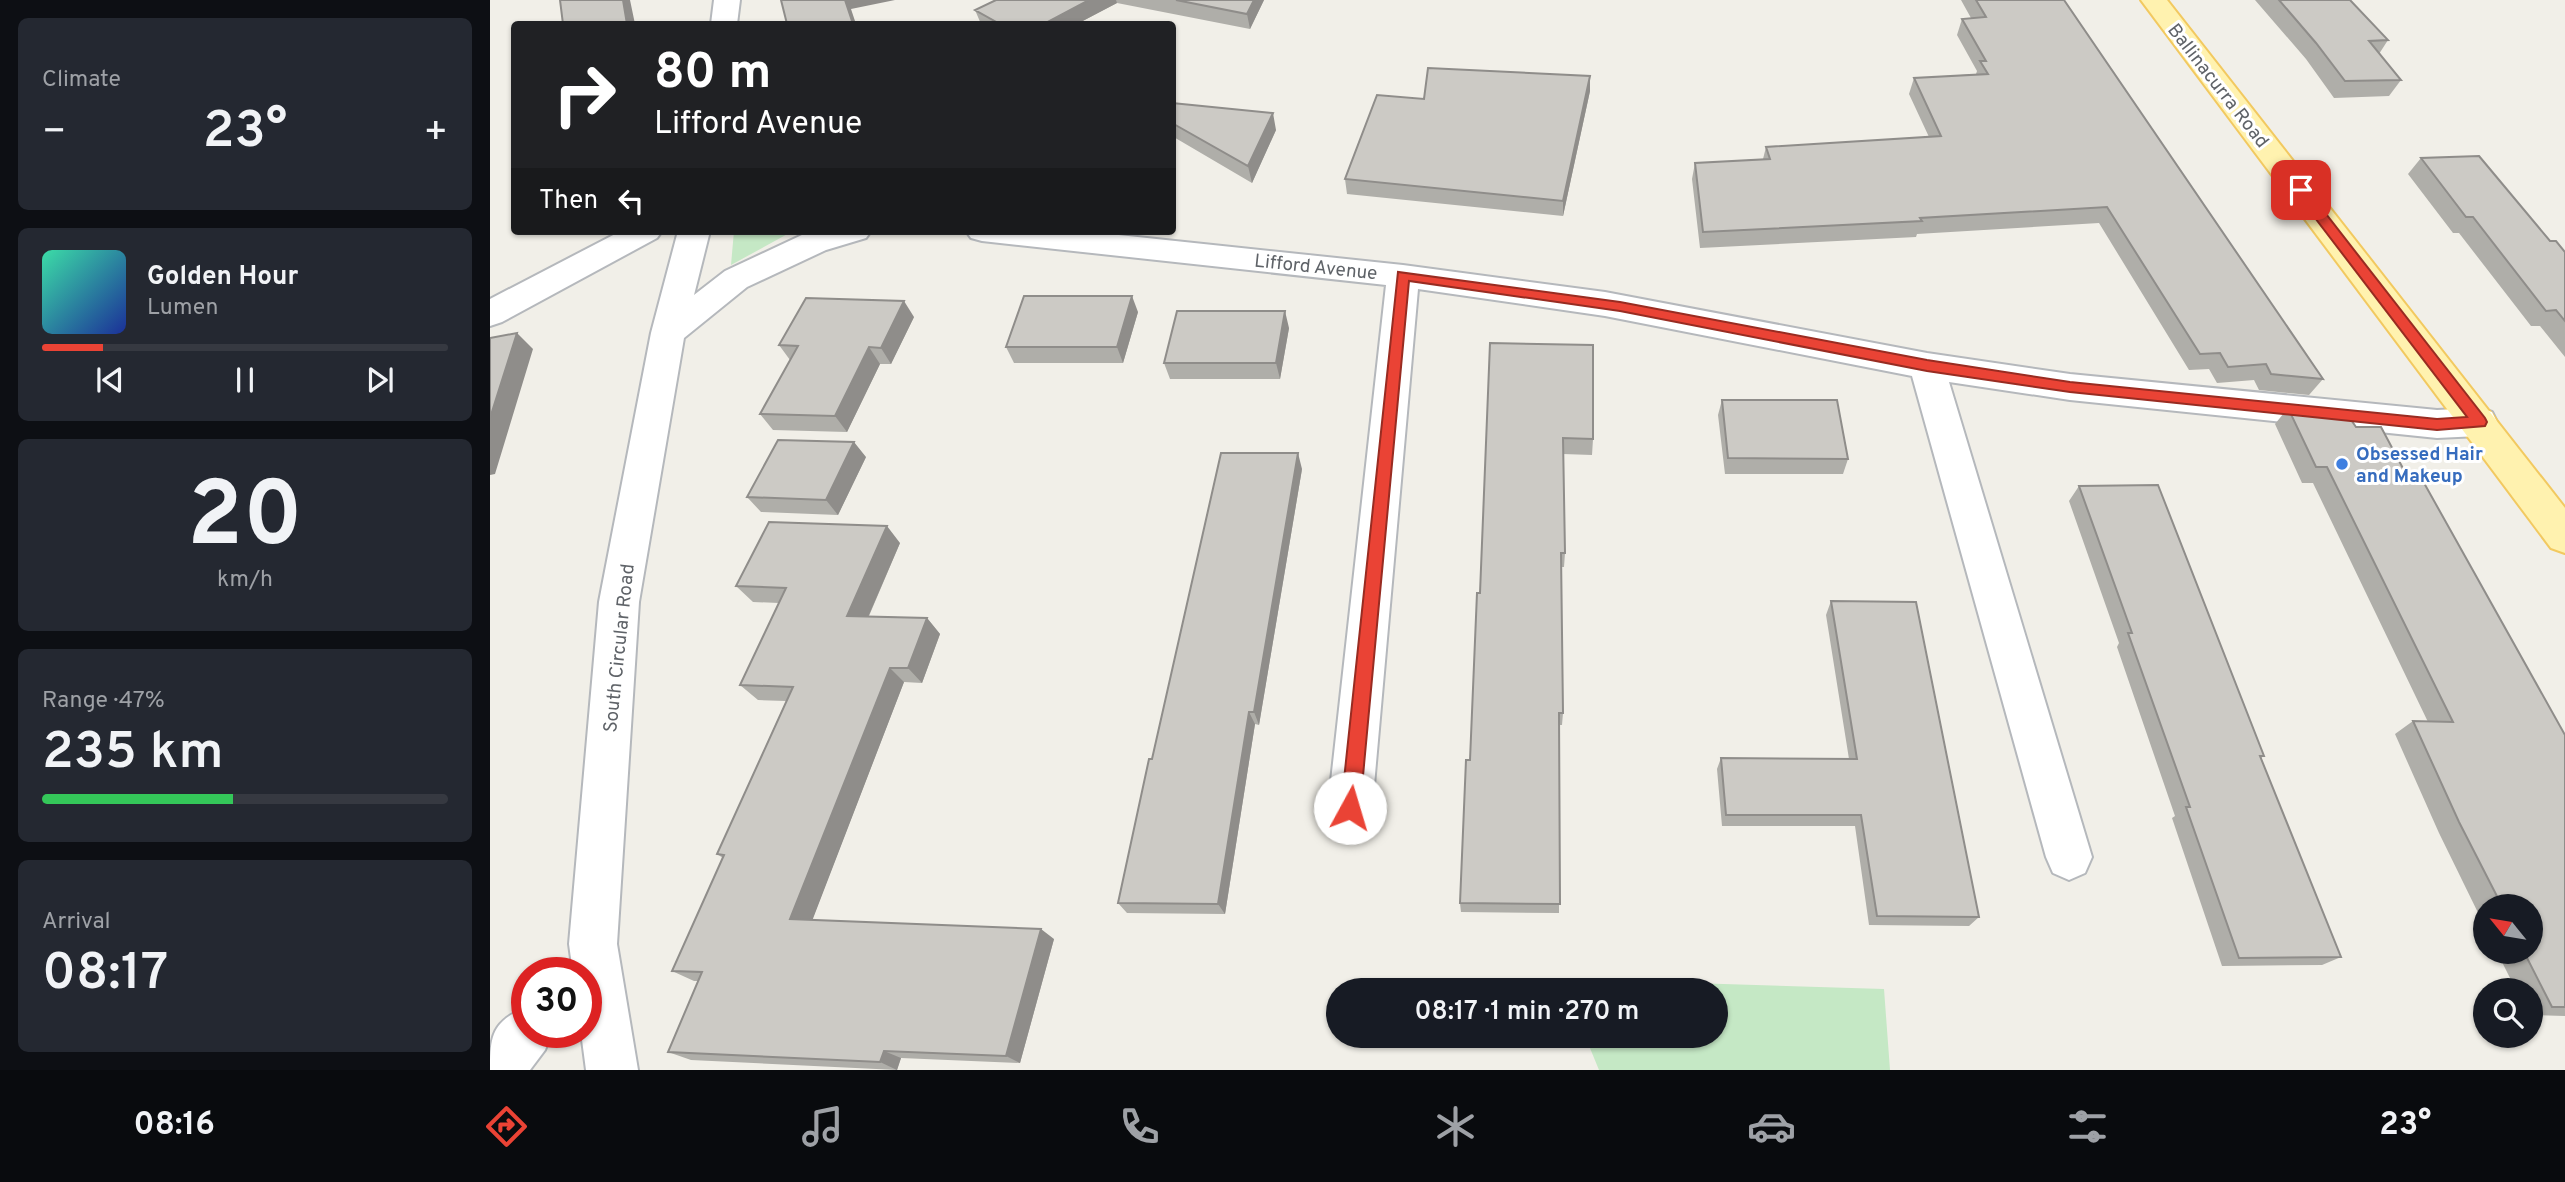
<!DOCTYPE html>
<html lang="en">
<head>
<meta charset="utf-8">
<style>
  body { margin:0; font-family:Overpass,sans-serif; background:#242831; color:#f1f3f6; height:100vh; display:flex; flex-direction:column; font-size:26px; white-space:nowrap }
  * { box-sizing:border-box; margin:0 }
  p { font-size:23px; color:#9ea1a6 }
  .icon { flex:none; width:38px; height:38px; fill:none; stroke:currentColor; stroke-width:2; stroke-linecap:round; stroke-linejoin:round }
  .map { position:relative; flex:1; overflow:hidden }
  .side { display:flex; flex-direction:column; gap:18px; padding:18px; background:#0d0f14; width:490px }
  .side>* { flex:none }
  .banner { position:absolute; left:21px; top:21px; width:665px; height:214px; border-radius:7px; box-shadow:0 2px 5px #0004; background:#202124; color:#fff; overflow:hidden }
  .needle { width:46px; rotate:300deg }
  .tools { position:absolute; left:1983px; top:894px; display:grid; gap:14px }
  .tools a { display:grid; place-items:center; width:70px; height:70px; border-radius:50%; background:#171b24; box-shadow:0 2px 5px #0004; font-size:35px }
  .speed { position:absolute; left:21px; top:957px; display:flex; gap:14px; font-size:35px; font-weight:700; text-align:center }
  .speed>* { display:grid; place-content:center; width:91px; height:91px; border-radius:50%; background:#171b24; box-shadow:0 2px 5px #0004; line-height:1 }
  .speed .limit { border:10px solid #d22; background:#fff; color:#111 }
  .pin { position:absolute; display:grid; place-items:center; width:60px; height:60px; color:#fff; margin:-30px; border-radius:14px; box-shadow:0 4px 10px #0006 }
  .me { position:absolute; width:77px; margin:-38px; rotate:6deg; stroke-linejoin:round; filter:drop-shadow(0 0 5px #0008) }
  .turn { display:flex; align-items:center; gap:24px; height:147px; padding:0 28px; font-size:32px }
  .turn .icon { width:91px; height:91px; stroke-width:2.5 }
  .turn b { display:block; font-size:49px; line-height:60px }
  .then { display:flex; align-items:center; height:66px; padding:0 28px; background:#0003; gap:14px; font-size:26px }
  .big { font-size:52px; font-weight:600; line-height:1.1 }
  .side .widget { flex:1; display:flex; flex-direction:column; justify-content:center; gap:10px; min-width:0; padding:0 24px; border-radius:10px; background:#242831 }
  .side .dial { align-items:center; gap:0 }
  .dial b { font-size:91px; line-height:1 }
  .song { display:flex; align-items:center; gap:21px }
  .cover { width:84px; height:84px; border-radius:10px; background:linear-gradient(135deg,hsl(160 70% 55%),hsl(230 70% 35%)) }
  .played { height:7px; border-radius:4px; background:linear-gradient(90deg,#ea4335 15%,#363941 15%) }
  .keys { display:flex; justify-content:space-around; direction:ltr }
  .heat { display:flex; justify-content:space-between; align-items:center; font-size:38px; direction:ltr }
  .charge { height:10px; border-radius:5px; background:linear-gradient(90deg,#34c759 47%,#363941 0) }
  .trip { position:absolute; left:836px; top:978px; width:402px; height:70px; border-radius:35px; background:#171b24; box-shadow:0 2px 5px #0004; font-weight:600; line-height:70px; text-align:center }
  .tabs { display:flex; height:112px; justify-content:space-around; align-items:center; background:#090b0e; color:#9ea1a6 }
  .tabs .icon { width:49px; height:49px }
  .tabs .selected { color:#ea4335 }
  .tabs b { font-size:32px; color:#f1f3f6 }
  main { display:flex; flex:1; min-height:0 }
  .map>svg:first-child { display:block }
</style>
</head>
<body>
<main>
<section class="side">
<div class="widget"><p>Climate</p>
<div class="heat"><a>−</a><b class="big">23°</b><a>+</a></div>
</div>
<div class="widget">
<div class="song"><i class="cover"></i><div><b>Golden Hour</b><p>Lumen</p></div></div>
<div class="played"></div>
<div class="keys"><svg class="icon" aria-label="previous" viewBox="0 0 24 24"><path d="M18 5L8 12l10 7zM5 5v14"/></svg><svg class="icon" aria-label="pause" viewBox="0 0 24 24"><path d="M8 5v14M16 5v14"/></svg><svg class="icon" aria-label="next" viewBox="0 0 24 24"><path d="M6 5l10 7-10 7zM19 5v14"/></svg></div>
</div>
<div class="widget dial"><b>20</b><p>km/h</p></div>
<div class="widget"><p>Range · 47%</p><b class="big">235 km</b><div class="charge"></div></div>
<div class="widget"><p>Arrival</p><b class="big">08:17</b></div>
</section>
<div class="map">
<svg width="2075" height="1070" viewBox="0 0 2075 1070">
  <rect width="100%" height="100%" fill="#f1efe8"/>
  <path fill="#c5e8c5" d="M244,231h59l-62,34z
    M1072,979l322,10 6,81h-291l-14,-34h132v-46h-151z"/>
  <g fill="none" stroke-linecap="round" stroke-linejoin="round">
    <g stroke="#b5b8bc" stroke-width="4">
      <path id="minor" d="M224,0h26l-3,24h-26z
        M131,231h41l-5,7 -155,84 -12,4v-27z
        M188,231h32l-16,64 31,-24 79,-37 12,-3h55l-5,7 -40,12 -79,37 -63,51 -45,264 -22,342 21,126h-52l-5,-38h5v-59h-13l-4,-29 30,-342 52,-269z
        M476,231h115l322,34 202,27 322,61 143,21 367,36 42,-2 13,4 5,10 -5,10 -13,4 -42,2 -367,-38 -121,-18 143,475 -7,16 -16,7 -16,-7 -7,-16 -134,-481 -307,-60 -187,-27 -46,519 -6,15 -16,6 -16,-6 -6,-15 58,-523 -404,-44 -11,-3z
        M37,1007v25h25l-7,18 -15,20h-40c0,-34 2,-49 37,-63z"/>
    </g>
    <g stroke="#f2c960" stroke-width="4">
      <path id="major" d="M1651,0h26l398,508v45l-14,-5z"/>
    </g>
    <use href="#minor" fill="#fff" fill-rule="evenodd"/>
    <use href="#major" fill="#fff2af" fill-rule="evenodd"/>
  </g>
  <path fill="#afaea9" d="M506,0h268l-14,29 -133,-26 -40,21h-96l-6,-14z
    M1471,0h103l259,379 -14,16 -50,-5 -5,-10 -37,3 -8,-14 -20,1 -90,-147 -182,11 -1,3 -216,11 -8,-69 3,-16 68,-4 3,-12 163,-10 -20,-43 5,-16 62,-4 1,-3 -20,-36 5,-16 9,-1z
    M1765,0h95l38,40 -9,14 22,26 -12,16 -55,2 -28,-39z
    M1100,91l-27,125 -216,-22 -2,-15 79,-80z
    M682,103l104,27 -24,53 -80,-47z
    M1931,158l129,83 15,11v105l-25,-31h-9l-72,-93h-6l-45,-59z
    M648,312l-15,51h-109l-8,-16z
    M424,317l-23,47h-11l-33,68 -74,-2 -13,-16 30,-54 -11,-15z
    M799,328l-9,51h-110l-6,-16z
    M1000,343l103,96 -1,16 -29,-1 2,99 -1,14h-3l2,146 -1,12h-3v188l-98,-1 -1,-9 10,-143 10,-167z
    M1232,400l126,59 -5,15h-118l-7,-59z
    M1798,408l68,19 50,47 159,261v281l-35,-1v-25h-14l-19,-38h33v-46h-45v21l-46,-94 -44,-99 18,-13 15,1 -115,-239h-11l-27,-59z
    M376,457l-28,58 -77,-3 -14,-15z
    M812,469l-43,256 -4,-1 -30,190 -98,-1 -9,-10 34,-144z
    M1589,486l185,270 -3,2 80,199 -19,8 -100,1 -50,-148 3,-2 -58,-169 2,-4 -50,-142z
    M410,543l-31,73 58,2 13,16 -18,49 -18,-1 -92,238 242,19 -34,124 -119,-5 -4,12 -206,-10 -23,-8 31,-71h-5l-22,-10 51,-113 -6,-4 69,-153 -28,-1 -18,-15 39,-82 -26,-1 -17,-16z
    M1341,601l148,316 -10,9 -100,-1 -14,-99h-133l-5,-57 4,-11 128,1 -23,-144z"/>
  <path fill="#8f8d8a" d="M133,0h7l5,24h-8z
    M355,0h50l-44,9 5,15h-3z
    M599,0h27l1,3 -40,21h-33z
    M764,0h10l-14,29 -3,-15z
    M1100,76v15l-27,125v-15z
    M783,113l3,17 -24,53 -4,-17z
    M642,296l6,16 -15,51 -6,-16z
    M414,301l10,16 -23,47 -10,-16z
    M795,311l4,17 -9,51 -4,-16z
    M27,333l16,16 -38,125 -5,1v-57z
    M379,347l11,17 -33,68 -12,-16z
    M364,442l12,15 -28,58 -12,-15z
    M808,453l4,16 -43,256 -5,-13z
    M397,526l13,17 -38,88 -15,-15z
    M437,618l13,16 -18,49 -14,-15z
    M400,668l14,14 -95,247 -19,-10z
    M759,712l6,12 -30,190 -7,-10z
    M551,929l13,10 -34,124 -14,-7z
    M394,1051l17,7 -4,12 -17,-8z"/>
  <path fill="#cccac5" stroke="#8f8d8a" stroke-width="2" d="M70,0h63l4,24h-64z
    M291,0h64l8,24h-66z
    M506,0h93l-45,24h-44l-25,-14z
    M686,0h78l-7,14z
    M1486,0h88l259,379 -52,-5 -5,-10 -38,3 -8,-14 -20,1 -93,-147 -187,11 2,3 -219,11 -8,-69 75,-4 -4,-12 175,-11 -27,-58 74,-4 -8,-13h6l-24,-42 24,-2z
    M1789,0h71l38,40 -19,1 32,39 -56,1 -29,-38z
    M938,68l162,8 -27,125 -218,-22 32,-84 47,4z
    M682,103l101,10 -25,53 -76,-43z
    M1989,156l71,85h6l9,11v69l-9,-11 -10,1 -73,-94h-7l-45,-59z
    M534,296h108l-15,51h-111z
    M316,298l98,3 -23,47 -12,-1 -34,69 -75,-2 38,-68 -19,-1z
    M687,311h108l-9,52h-112z
    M27,333l-27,85v-80z
    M1000,343l103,2v94l-30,-1 2,115h-4l2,160h-4l1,191 -100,-1 6,-143h4l7,-167h3z
    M1232,400h115l11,59 -120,-1z
    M1798,408l59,6 9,13h25l25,47h13l146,261v272h-13l-28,-55h6v-46h-28l-43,-84 -46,-101 40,1 -126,-255h-11z
    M288,440l76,2 -28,58 -79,-3z
    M731,453h77l-44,259h-5l-31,192 -100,-1 31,-144h3z
    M1668,485l106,271h-4l81,201 -102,1 -53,-151h4l-62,-174h4l-53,-147z
    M279,522l118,4 -40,90 80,2 -19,50h-18l-100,251 251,10 -35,127 -122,-5 -4,11 -212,-10 34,-80 -30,-1 52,-116 -7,-1 76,-167 -53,-2 46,-97 -50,-2z
    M1341,601l85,1 63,315 -102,-1 -16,-101h-135l-5,-57 136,1z"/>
  <path fill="#ea4335" stroke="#982c22" stroke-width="2" d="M1811,186l4,1 180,231 2,4 -2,4 -48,4 -367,-38 -143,-21 -307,-60 -211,-30 -49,527 -3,6 -7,2 -6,-2 -3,-6 57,-536 222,30 307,58 143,22 367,37 30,-2 -171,-224 -2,-3z"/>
  <circle fill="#3f7fe0" stroke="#fff" stroke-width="2.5" cx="1852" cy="464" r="7"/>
  <g text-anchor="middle" stroke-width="6" stroke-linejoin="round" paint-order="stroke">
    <g font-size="19" fill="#5f6368" stroke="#fff">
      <text transform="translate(1729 85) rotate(52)" y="7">Ballinacurra Road</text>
      <text transform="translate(826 266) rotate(6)" y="7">Lifford Avenue</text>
      <text transform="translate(128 648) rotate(-84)" y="7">South Circular Road</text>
    </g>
    <g font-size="19" font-weight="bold" fill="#366cbe" stroke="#fff" text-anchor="start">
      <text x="1866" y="460">Obsessed Hair<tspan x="1866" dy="22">and Makeup</tspan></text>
    </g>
  </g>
</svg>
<div class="tools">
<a><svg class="needle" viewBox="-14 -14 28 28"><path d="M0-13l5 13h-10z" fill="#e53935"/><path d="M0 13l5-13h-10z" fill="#9ea1a6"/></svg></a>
<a><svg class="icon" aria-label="search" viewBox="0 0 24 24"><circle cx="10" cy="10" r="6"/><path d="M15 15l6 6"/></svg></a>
</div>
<div class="speed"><div class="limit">30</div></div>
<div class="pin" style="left:1811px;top:190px;background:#d93025"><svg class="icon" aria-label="arrive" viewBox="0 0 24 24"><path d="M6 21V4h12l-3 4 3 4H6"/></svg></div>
<svg class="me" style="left:860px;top:808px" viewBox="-20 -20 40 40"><circle r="19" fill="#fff"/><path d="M0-13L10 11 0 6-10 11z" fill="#ea4335"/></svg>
<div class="trip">08:17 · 1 min · 270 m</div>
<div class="banner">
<div class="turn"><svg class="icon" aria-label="right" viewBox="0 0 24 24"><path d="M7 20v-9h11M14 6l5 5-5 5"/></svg><div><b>80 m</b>Lifford Avenue</div></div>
<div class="then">Then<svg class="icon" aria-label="left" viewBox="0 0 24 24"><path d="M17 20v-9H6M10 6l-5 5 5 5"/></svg></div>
</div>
</div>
</main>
<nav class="tabs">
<b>08:16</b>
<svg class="icon selected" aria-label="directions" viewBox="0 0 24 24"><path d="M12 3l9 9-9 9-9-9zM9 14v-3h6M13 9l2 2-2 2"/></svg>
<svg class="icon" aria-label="music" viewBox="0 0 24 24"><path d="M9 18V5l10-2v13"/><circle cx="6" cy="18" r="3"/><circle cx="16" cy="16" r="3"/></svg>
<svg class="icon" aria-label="phone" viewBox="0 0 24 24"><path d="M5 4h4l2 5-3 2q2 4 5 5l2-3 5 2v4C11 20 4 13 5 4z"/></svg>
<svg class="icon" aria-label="climate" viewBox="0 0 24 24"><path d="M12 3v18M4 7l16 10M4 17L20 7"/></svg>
<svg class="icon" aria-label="car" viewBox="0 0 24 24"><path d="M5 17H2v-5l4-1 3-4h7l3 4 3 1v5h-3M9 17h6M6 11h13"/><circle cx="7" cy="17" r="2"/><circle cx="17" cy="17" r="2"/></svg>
<svg class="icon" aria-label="filters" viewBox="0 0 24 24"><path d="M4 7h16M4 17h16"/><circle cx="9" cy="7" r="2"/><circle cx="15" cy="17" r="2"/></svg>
<b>23°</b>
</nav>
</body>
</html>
